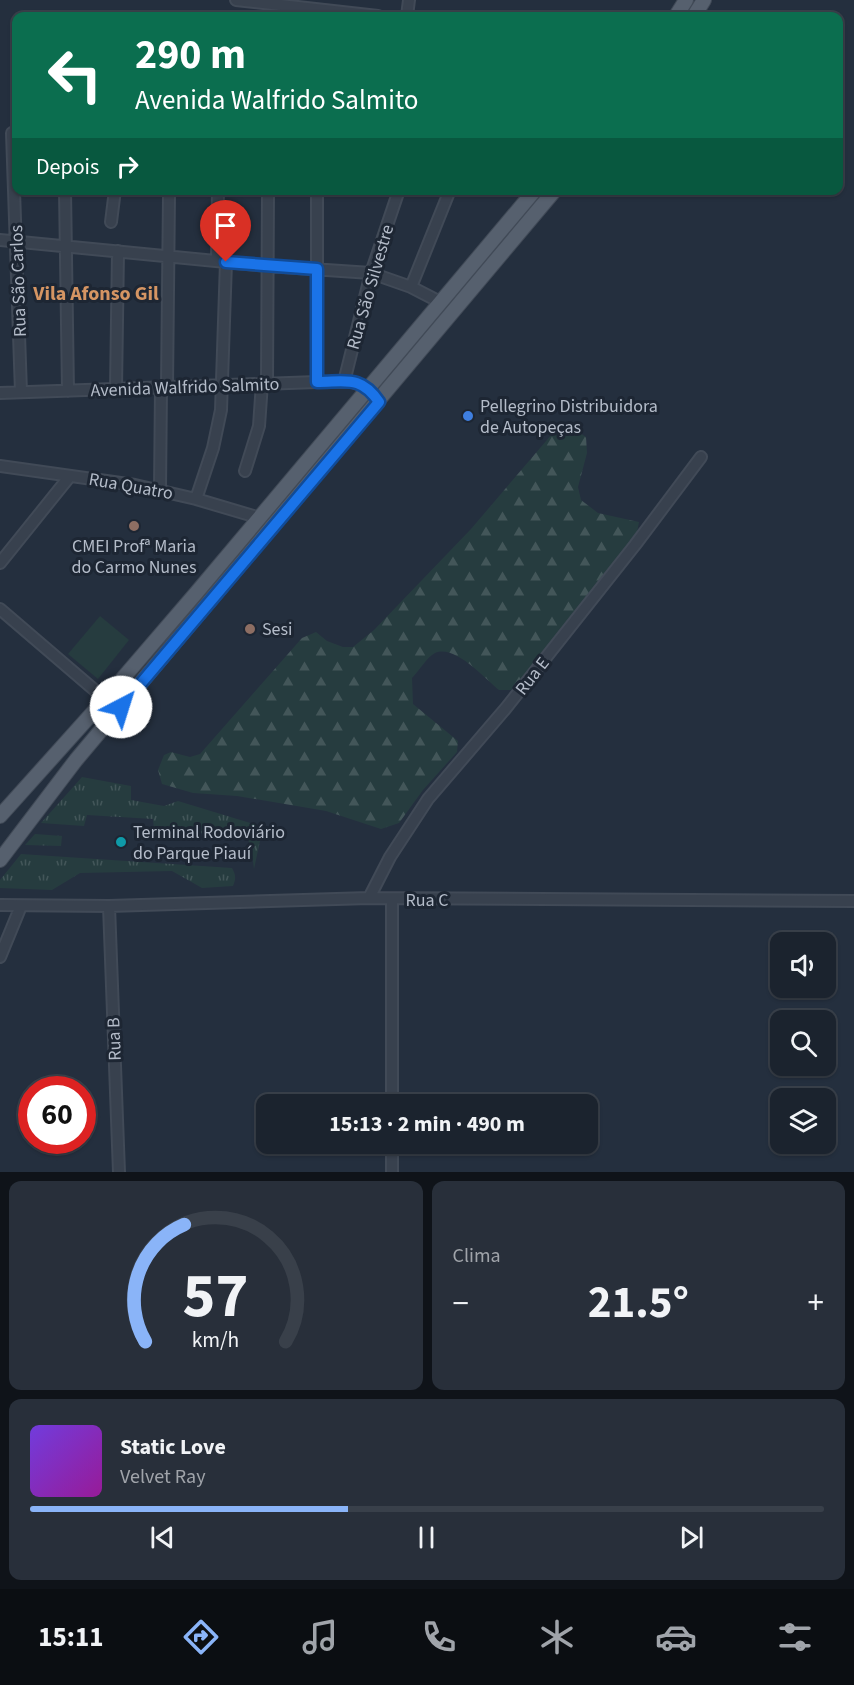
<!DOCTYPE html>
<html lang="pt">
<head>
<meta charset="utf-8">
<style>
  body { margin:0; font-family:"Source Sans 3",sans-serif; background:#282f3a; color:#f1f3f6; height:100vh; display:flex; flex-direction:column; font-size:22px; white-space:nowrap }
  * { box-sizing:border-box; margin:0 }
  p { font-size:20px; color:#a0a4aa }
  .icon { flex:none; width:33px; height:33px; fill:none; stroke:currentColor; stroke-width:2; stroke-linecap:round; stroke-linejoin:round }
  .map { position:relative; height:1172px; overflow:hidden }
  .details { display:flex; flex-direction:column; gap:9px; padding:9px; background:#0f1319; flex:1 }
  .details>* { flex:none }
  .hud { position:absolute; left:12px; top:12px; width:831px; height:183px; border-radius:12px; box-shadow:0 2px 4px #0004,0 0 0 2px #39404a; background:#0b6e4f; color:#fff; overflow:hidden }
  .buttons { position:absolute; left:770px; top:932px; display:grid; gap:12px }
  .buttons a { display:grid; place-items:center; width:66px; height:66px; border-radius:12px; background:#1b232e; box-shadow:0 2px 4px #0004,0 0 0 2px #39404a; font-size:30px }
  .speed { position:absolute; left:18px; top:1076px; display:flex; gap:12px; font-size:30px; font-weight:700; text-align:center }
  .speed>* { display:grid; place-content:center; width:78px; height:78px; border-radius:50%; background:#1b232e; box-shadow:0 2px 4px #0004,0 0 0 2px #39404a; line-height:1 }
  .speed .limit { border:9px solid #d22; background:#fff; color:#111 }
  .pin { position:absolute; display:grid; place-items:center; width:51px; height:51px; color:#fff; margin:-62px -26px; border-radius:50% 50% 50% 0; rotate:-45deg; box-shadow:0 0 6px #0007 }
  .pin .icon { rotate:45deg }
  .me { position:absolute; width:66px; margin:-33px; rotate:40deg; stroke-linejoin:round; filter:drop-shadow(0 0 4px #0008) }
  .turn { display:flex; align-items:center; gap:21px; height:126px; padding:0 24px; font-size:27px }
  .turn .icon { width:78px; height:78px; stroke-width:2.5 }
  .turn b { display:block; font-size:42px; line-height:51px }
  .then { display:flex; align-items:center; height:57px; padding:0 24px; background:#0003; gap:12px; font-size:22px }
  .big { font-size:45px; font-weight:700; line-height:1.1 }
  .details .card { flex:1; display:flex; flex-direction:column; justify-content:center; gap:9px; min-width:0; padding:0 21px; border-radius:12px; background:#282f3a }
  .details .dial { align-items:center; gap:0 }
  .dial svg { height:156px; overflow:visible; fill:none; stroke:#39404a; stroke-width:7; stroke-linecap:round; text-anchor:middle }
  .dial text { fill:#f1f3f6; stroke:none }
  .song { display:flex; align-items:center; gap:18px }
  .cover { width:72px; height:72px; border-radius:9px; background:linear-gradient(135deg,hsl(260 70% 55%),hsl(300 70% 35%)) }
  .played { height:6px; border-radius:3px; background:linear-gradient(90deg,#8ab4f8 40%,#39404a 40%) }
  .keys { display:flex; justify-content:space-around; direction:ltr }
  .heat { display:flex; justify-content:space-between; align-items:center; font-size:33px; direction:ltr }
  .details .tiles { flex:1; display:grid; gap:9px; grid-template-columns:1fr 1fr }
  .card:last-child { grid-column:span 2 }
  .trip { position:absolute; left:256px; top:1094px; width:342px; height:60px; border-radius:12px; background:#1b232e; box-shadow:0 2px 4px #0004,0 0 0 2px #39404a; font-weight:700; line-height:60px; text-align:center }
  .dock { display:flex; height:96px; justify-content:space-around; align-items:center; background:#0b0e12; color:#a0a4aa }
  .dock .icon { width:42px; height:42px }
  .dock .on { color:#8ab4f8 }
  .dock b { font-size:27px; color:#f1f3f6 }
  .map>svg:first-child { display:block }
</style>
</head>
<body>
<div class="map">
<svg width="854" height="1172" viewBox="0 0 854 1172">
  <defs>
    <pattern id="grass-tufts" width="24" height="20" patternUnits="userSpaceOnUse" patternTransform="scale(1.5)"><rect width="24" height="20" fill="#263c3f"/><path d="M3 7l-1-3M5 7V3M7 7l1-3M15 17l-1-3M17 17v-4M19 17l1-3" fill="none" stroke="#435659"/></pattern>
    <pattern id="forest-firs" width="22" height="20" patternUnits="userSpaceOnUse" patternTransform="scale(1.5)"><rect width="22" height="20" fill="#263c3f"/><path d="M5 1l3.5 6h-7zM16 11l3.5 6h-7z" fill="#435659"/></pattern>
  </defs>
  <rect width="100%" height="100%" fill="#242f3e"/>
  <path fill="url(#grass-tufts)" d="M82,777l49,9v14l33,6 14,-5 85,26 -9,42 -3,-23 -4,-8 -11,-3 -82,-4 -1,-12 -66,-4 -3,11 -43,-3z
    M35,834l27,2 -1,10 -36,-1z
    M21,854l211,14c4,7 4,11 1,18l-31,2 -30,-17 -92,2 -28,17 -52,-2v-8z"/>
  <path fill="url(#forest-firs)" d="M558,427l16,2 12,8 1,16 -9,34 3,13 17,13 41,9 -2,10 -111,143 -15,15h-12c-14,-11 -44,-46 -64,-37 -8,4 -16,18 -23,25l1,26 45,37 -1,11 -34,38 -24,33 -18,6 -55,-18 -89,-15 -44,-3 -31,-9 -4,-14 6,-15 7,-3 19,5 10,-3 102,-116 14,-6 11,9 16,6h10l21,-17 97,-101z"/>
  <path fill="#263c3f" d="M100,616l29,24 -31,39 -30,-25z"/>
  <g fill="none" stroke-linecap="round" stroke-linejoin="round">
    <g stroke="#414a57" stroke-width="14">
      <path id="minor" d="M236,0l142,16
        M407,16l2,-16
        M12,133l9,259
        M65,190l3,201
        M317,190v192
        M111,222l4,-32
        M0,240l267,26 104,7 40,14 31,16
        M217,260l1,-70
        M411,287l39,-97
        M344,382l27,-109 27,-80
        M267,383l1,-193
        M167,387l2,-192
        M116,389l2,-138
        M0,393l317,-11h35l17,6
        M0,466l135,19 61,14 64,19
        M245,471l14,-45 3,-43
        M160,490l1,-103
        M196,499l17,-51 8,-38 5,-148
        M0,563l70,-87
        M0,609l105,90
        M369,898l21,-41 38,-58 78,-91 129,-163 66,-88
        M392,900v204
        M0,905l109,1 260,-8 485,3
        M109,906l10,266
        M0,957l21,-51
        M392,1143v29"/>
    </g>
    <g stroke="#414a57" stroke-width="16">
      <path id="major" d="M676,16l10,-16
        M694,16l10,-16
        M0,816l105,-117 92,-107 338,-402
        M0,860l76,-100 479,-570"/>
    </g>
    <use href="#minor" stroke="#38414e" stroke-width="10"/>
    <use href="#major" stroke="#56606e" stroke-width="14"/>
  </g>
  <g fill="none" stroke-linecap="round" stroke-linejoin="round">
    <g stroke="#114b97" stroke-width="15">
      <path id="route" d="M121,707l258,-305c-18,-27 -33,-20 -62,-20v-113l-91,-7"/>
    </g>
    <use href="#route" stroke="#1a73e8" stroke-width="10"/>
  </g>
  <circle fill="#3f7fe0" stroke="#1d2633" stroke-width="2" cx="468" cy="416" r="6"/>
  <g fill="#8d6e63" stroke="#1d2633" stroke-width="2">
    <circle cx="134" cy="526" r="6"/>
    <circle cx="250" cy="629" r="6"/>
  </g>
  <circle fill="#0f9aa8" stroke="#1d2633" stroke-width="2" cx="121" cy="842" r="6"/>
  <g text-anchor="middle" stroke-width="6" stroke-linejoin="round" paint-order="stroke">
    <g font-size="18" fill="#b4bcc9" stroke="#1d2633">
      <text transform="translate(18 281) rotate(-92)" y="6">Rua São Carlos</text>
      <text transform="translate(370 287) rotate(-74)" y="6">Rua São Silvestre</text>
      <text transform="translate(185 387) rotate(-2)" y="6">Avenida Walfrido Salmito</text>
      <text transform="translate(131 486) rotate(10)" y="6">Rua Quatro</text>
      <text transform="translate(532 676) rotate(-52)" y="6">Rua E</text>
      <text x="427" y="906">Rua C</text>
      <text transform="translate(114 1039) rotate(-92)" y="6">Rua B</text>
    </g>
    <g font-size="18" fill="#b4bcc9" stroke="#1d2633" text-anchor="start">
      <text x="480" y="412">Pellegrino Distribuidora<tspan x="480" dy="21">de Autopeças</tspan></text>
      <text x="134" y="552" text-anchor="middle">CMEI Profª Maria<tspan x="134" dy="21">do Carmo Nunes</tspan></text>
      <text x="262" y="635">Sesi</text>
      <text x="133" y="838">Terminal Rodoviário<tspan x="133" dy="21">do Parque Piauí</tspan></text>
    </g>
    <g font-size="20" font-weight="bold" fill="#d59563" stroke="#1d2633">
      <text x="96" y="300">Vila Afonso Gil</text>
    </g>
  </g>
</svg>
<div class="buttons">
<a><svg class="icon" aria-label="sound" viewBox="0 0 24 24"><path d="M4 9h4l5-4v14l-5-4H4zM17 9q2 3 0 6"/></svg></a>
<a><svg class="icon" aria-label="search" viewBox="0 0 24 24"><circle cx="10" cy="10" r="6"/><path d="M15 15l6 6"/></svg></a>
<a><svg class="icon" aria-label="layers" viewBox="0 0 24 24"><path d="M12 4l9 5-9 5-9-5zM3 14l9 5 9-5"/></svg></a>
</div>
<div class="speed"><div class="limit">60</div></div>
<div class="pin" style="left:226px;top:262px;background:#d93025"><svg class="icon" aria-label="arrive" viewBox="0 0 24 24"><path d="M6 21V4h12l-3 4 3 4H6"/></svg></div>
<svg class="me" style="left:121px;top:707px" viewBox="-20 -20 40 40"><circle r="19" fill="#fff"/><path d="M0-13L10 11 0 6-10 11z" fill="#1a73e8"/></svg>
<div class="trip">15:13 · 2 min · 490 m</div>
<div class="hud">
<div class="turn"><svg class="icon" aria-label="left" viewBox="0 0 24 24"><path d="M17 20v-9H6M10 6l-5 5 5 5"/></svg><div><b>290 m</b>Avenida Walfrido Salmito</div></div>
<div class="then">Depois<svg class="icon" aria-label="right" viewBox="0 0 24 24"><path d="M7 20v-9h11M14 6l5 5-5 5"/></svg></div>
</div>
</div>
<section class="details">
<div class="tiles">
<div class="card dial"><svg viewBox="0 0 100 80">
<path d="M14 69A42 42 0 1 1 86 69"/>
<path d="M14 69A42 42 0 0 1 34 9" stroke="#8ab4f8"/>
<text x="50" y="56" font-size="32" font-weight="700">57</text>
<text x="50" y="72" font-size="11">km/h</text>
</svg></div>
<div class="card"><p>Clima</p>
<div class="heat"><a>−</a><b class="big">21.5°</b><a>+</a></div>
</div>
<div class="card">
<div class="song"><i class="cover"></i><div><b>Static Love</b><p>Velvet Ray</p></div></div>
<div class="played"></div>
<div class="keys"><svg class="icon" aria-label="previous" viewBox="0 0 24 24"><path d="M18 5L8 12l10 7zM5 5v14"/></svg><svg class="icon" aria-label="pause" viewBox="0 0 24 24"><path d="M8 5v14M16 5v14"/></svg><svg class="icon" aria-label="next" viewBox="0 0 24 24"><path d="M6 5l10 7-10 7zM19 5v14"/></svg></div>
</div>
</div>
</section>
<nav class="dock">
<b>15:11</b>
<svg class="icon on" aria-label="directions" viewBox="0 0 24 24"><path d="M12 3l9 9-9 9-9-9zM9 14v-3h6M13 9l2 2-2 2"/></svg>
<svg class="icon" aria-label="music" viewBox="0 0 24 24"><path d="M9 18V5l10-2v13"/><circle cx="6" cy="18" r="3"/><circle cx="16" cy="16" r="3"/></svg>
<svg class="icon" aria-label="phone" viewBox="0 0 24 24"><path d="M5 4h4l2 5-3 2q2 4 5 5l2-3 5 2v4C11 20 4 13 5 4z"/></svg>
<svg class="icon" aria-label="climate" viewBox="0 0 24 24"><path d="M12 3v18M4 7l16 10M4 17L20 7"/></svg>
<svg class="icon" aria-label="car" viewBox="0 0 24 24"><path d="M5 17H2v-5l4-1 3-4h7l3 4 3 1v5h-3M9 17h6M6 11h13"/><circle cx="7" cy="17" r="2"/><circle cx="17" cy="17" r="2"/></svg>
<svg class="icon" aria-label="filters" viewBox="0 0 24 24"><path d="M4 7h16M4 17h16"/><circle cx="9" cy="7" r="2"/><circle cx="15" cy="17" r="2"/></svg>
</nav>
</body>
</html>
